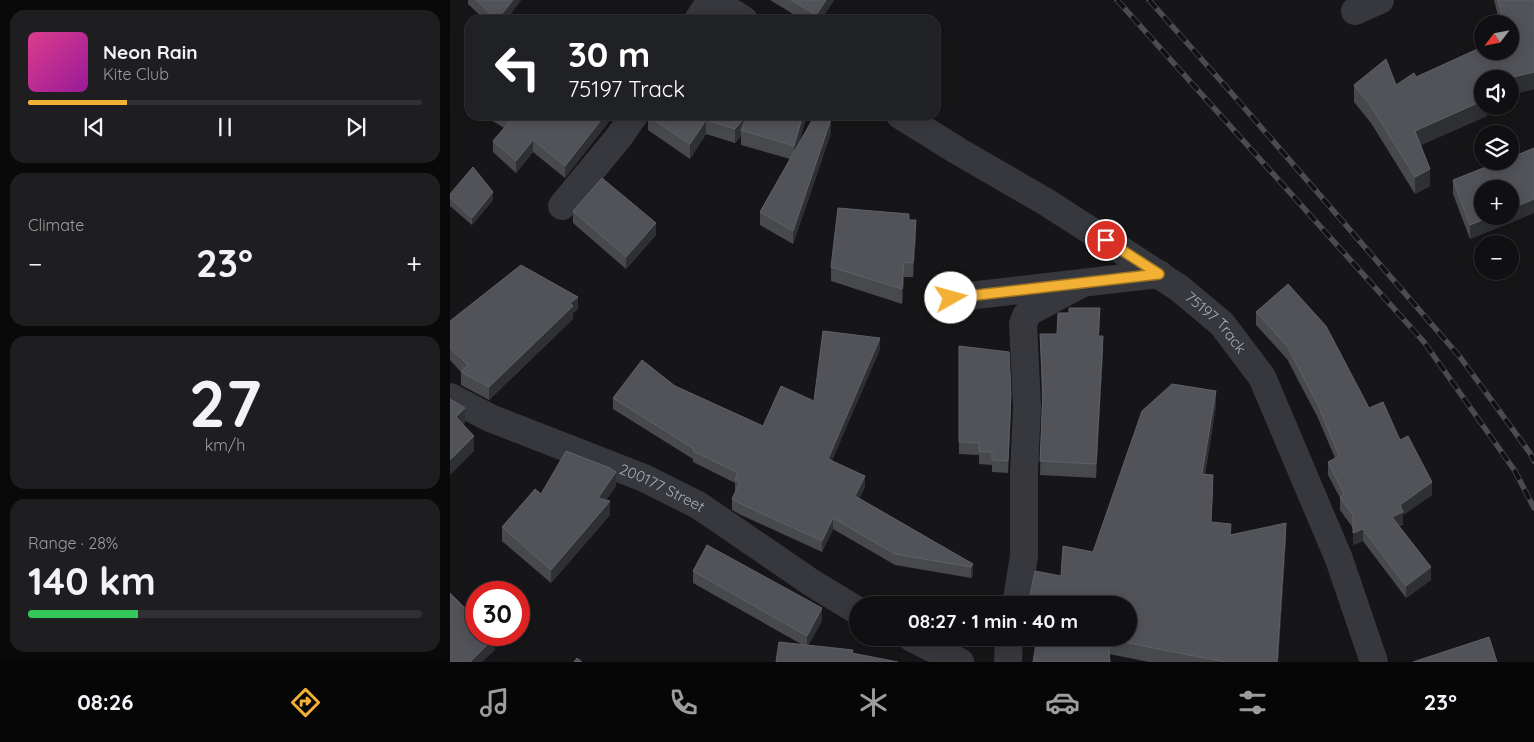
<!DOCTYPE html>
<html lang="en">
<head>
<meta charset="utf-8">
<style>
  body { margin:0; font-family:Quicksand,sans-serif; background:#1e1e20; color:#f1f3f6; height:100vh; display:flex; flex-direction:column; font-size:19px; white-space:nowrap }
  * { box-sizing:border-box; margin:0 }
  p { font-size:16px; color:#9c9d9f }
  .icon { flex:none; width:28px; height:28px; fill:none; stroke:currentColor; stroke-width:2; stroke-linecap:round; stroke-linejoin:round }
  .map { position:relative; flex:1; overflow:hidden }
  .side { display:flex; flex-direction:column; gap:10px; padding:10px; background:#09090a; width:450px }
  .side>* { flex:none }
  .guide { position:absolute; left:15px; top:15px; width:475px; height:105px; border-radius:15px; box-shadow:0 2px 12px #0003,0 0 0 1px #303032; background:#202124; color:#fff; overflow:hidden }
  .needle { width:32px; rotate:238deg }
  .fabs { position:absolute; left:1024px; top:15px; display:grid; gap:10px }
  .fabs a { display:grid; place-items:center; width:45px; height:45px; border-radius:50%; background:#101012; box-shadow:0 2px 12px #0003,0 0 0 1px #303032; font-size:25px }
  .speed { position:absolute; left:15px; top:581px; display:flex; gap:10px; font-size:25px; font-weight:700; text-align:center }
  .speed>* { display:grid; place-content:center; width:65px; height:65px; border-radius:50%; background:#101012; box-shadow:0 2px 12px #0003,0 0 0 1px #303032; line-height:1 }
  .speed .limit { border:8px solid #d22; background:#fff; color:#111 }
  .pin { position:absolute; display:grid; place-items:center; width:42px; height:42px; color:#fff; margin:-21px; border:2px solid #fff; border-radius:50%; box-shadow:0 1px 5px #0007 }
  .me { position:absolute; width:55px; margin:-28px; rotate:83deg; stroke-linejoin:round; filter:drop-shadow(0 0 4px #0008) }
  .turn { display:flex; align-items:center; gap:18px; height:105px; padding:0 20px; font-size:22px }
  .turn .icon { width:65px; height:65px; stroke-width:2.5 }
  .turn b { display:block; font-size:35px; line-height:42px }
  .big { font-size:38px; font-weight:700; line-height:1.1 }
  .side .widget { flex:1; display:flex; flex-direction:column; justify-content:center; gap:8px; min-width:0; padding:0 18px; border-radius:15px; background:#1e1e20 }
  .side .dial { align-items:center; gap:0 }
  .dial b { font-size:65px; line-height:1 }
  .song { display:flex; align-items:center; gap:15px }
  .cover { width:60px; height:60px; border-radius:8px; background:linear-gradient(135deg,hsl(330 70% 55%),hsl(300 70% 35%)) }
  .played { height:5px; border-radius:2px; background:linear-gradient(90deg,#f2b134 25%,#303032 25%) }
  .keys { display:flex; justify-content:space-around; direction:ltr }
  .heat { display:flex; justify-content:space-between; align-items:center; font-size:28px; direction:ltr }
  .charge { height:8px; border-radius:4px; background:linear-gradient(90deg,#34c759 28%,#303032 0) }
  .trip { position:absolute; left:399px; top:596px; width:288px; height:50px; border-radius:25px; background:#101012; box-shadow:0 2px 12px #0003,0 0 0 1px #303032; font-weight:700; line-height:50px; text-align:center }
  .tab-bar { display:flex; height:80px; justify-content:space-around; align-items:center; background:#060607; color:#9c9d9f }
  .tab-bar .icon { width:35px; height:35px }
  .tab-bar .selected { color:#f2b134 }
  .tab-bar b { font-size:22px; color:#f1f3f6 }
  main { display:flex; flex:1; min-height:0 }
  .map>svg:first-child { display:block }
</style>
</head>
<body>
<main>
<section class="side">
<div class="widget">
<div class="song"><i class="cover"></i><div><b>Neon Rain</b><p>Kite Club</p></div></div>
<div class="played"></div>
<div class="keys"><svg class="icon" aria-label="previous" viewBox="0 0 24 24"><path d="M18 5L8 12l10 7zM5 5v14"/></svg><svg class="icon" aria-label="pause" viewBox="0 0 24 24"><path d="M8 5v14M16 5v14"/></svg><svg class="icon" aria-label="next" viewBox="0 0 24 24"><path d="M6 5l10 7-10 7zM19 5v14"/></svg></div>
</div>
<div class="widget"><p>Climate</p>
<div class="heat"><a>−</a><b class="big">23°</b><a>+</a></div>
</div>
<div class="widget dial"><b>27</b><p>km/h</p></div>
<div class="widget"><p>Range · 28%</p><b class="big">140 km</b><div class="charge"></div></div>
</section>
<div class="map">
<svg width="1084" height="662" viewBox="0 0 1084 662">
  <rect width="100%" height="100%" fill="#161618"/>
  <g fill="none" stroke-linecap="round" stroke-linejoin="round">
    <g stroke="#37383d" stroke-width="28">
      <path d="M262,0l32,20"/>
      <path d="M905,11l25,-11"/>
      <path d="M248,20l13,-20"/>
      <path id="s1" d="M450,115l58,36 88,51 75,48 58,38 43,36 40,53 77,182 35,103"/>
      <path d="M112,206l57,-69 15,-22"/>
      <path d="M501,298l208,-24"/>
      <path id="s2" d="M0,397l40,21 154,60 54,27 114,78 46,28"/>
      <path d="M566,605l8,-49v-83l3,-67 -4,-82 3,-8 3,-4 54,-29"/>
      <path d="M462,638l48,24"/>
      <path d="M558,662l1,-24"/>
    </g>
    <g stroke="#4a4c52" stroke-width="5.5">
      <path id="rail" d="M667,0l307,342 91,129 19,37
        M699,0l79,89 232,268 70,96 4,8"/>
    </g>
    <use href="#rail" stroke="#111113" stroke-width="4" stroke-dasharray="11" stroke-linecap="butt"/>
  </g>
  <path fill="#47494d" d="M18,0h53l-15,20h-21l-17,-16z
    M320,0h64l-13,20h-18z
    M1044,0h40v89l-24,6 -28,-16 5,27v10l-67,29 10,41 -15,8 -44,-71 -17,-21v-17h42l20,-8 94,-26v-27h-10z
    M33,115h131l-49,63 -32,-26 -17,21 -23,-21v-11l11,-13z
    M357,115l-8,28 32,-10 -38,111 -33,-19v-13l30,-53 -49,-14v-9l-6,7 -29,-9 -16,25 -42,-29v-14z
    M1084,148v65l-64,26 -17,-45v-14z
    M0,194l43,6 -21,25 -22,-19z
    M123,211l83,24 -30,34 -53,-46z
    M459,220l7,15 -3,42h-9l-2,27 -71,-23v-14z
    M128,309l-5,4v6l-84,81 -28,-15v-13l-11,-12v-39z
    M806,312l113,96 31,32 32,55 -29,20v10l-4,1 32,54 -25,18 -43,-57 -10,4v-17l-13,-18v-12l-12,-23v-13l7,-4 -17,-40 -31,-59 -31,-34z
    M650,322l-1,14 4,15 -7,127 -56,-3 2,-75 -2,-66h17z
    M509,346l52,60 -3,67 -16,-1v-7l-13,-1v-9l-20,-1z
    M430,349l-48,111 33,27 -6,11 114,66v11l-2,3 -76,-13 -62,-36 -11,23 -81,-37 -9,-5v-11l4,-8h-1v-8l-42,-21v-3l-80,-50v-11l62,-12 88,40 51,-25z
    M766,406l-11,68 8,16 -2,32 20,13 55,3 -8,124h-129l-40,-8 -48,-78 32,-24z
    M166,486l-10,14 4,15 -59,68 -49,-42v-14l39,-33z
    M243,571l129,50 -14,24 -7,-1 -108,-61z"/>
  <path fill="#2f3033" d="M63,0h8l-15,20h-9z
    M376,0h8l-13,20h-5v-5z
    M1084,72v17l-24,6v-16h-5z
    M1032,101v5h5v10l-72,32v-17z
    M155,115h9l-49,63v-12z
    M297,115l-6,15v6l-6,7v-14z
    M353,115h4l-13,45v-14z
    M381,119v14l-38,111v-13z
    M256,120v14l-16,25v-15z
    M83,140v12l-17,21v-12z
    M980,169v17l-15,8v-17z
    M43,192v8l-21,25v-7z
    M1084,199v14l-64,26v-14l22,-9h18v-7z
    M466,220v15l-3,42v-14z
    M206,223v12l-30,34v-12z
    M454,262v15l-2,27v-15z
    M128,297v12l-5,4v6l-84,81v-13l81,-84z
    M650,308v14l-2,28v-14z
    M653,336v15l-7,127v-14z
    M430,338v11l-52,121v-11z
    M766,391v15l-14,83v-15z
    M561,394v12l-3,67v-12z
    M15,408v15l-9,9v-15z
    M24,436v15l-24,24v-15z
    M166,472v14l-18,25v-13z
    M763,475v15l-2,47v-15z
    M415,476v11l-10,20v-11z
    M982,482v13l-29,20v10l-11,4v-12l8,-12z
    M160,501v14l-59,68v-13z
    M383,518v11l-11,23v-11z
    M836,523v15l-8,124h-1z
    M913,529v12l-10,4v-12z
    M523,564v11l-2,3v-11z
    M981,567v13l-25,18v-12z
    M372,608v13l-15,27v-12z
    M45,637v13l-13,12h-12z"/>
  <path fill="#525359" stroke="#5f6168" d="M26,0h37l-16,20z
    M341,0h35l-10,15z
    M1048,0h36v72l-29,7h-23v5l-2,1 2,5v11l-67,30 15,38 -15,8 -44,-71 -17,-21 32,-26 10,26 18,-12 2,4 66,-30v4h28v-27h-6z
    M51,115h104l-40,51 -32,-26 -17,21 -23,-20 17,-20z
    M199,115h98l-12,14 -29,-9 -16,24 -42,-28z
    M297,115h56l-9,31 -53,-16z
    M365,115h6l10,4 -38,112 -33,-19z
    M1084,148v51l-24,10v-20h-28v27h10l-22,9 -17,-45 48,-19h9v-3z
    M23,167l20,25 -21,26 -22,-20v-4z
    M152,178l54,45 -30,34 -53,-46z
    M388,208l71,6v6h7l-3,43 -9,-1 -2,27 -71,-22z
    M71,265l57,32 -8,6 3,3 -84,81 -28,-15 7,-7 -18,-17v-27z
    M838,284l38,42 43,82 14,-6 17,38 8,-4 24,46 -32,23 3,7 -11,5 39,50 -25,19 -43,-57 -10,4v-18l-13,-17 4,-4 -16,-32 11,-6 -21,-51 -31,-59 -31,-34z
    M619,308h31l-2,28h5l-7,128 -56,-3 3,-69 -3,-58h17l1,-21h11z
    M373,331l57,7 -52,121 37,17 -10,20 118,68 -2,3 -76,-13 -62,-36 -11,23 -81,-37 -9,-5 8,-17 -5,-2 3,-7 -45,-22 1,-2 -81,-51 29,-38 33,26 88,40 18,-40 33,15z
    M509,346l50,6 2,42 -3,67 -16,-1v-8h-13v-9l-20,-1z
    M722,384l44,7 -14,83 11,1 -2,47 20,2 -1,11 56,-12 -9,139h-52l-117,-23 2,23h-77l4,-24h91v-33h-100l7,-34 26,5 2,-30 30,6 49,-141z
    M0,399l15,9 -9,9 18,19 -24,24z
    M116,451l44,17 6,4 -18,26 12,3 -59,69 -49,-43 33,-38 6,5z
    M257,545l115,63 -15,28 -114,-65z
    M0,593l26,26v16h16l3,2 -25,25h-20z
    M1039,637l8,25h-84z
    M329,642l74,8 -1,3 46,9h-122z
    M127,658l5,4h-8z"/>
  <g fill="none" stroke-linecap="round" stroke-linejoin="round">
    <g stroke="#9d7322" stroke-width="12">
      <path id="route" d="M501,298l208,-24 -53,-34"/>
    </g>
    <use href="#route" stroke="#f2b134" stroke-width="9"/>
  </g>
  <g text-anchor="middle" stroke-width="4" stroke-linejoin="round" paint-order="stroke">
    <g font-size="15" fill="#a8adb8" stroke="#111113">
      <text dy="5" stroke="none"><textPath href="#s1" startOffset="379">75197 Track</textPath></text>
      <text dy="5" stroke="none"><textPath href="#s2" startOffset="231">200177 Street</textPath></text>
    </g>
  </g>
</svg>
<div class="fabs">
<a><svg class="needle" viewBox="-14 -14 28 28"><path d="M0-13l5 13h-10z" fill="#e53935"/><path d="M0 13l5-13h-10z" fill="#9c9d9f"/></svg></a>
<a><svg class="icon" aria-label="sound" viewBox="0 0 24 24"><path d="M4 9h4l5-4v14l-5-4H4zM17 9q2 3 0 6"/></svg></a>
<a><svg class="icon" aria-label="layers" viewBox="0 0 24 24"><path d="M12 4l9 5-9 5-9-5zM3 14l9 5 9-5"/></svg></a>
<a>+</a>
<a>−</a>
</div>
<div class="speed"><div class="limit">30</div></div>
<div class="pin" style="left:656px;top:240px;background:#d93025"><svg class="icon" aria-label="arrive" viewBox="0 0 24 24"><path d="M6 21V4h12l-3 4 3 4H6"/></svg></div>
<svg class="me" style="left:501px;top:298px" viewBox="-20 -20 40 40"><circle r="19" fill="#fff"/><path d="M0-13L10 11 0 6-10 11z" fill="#f2b134"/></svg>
<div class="trip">08:27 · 1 min · 40 m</div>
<div class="guide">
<div class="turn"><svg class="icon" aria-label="left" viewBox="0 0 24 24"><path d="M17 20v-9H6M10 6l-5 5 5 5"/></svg><div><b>30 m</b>75197 Track</div></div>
</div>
</div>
</main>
<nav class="tab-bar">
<b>08:26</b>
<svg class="icon selected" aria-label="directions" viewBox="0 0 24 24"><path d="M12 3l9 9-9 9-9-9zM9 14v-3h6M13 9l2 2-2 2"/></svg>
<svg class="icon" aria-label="music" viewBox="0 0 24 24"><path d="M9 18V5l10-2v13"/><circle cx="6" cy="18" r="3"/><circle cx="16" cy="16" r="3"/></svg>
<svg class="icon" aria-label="phone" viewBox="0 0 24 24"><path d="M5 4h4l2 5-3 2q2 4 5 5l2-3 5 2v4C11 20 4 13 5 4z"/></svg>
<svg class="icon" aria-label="climate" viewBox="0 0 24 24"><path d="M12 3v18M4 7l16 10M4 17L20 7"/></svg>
<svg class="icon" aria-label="car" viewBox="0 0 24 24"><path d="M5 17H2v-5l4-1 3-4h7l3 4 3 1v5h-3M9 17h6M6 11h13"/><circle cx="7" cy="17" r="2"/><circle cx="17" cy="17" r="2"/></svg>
<svg class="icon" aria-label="filters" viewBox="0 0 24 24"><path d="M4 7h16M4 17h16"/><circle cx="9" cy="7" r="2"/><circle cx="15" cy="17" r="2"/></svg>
<b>23°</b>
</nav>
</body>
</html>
